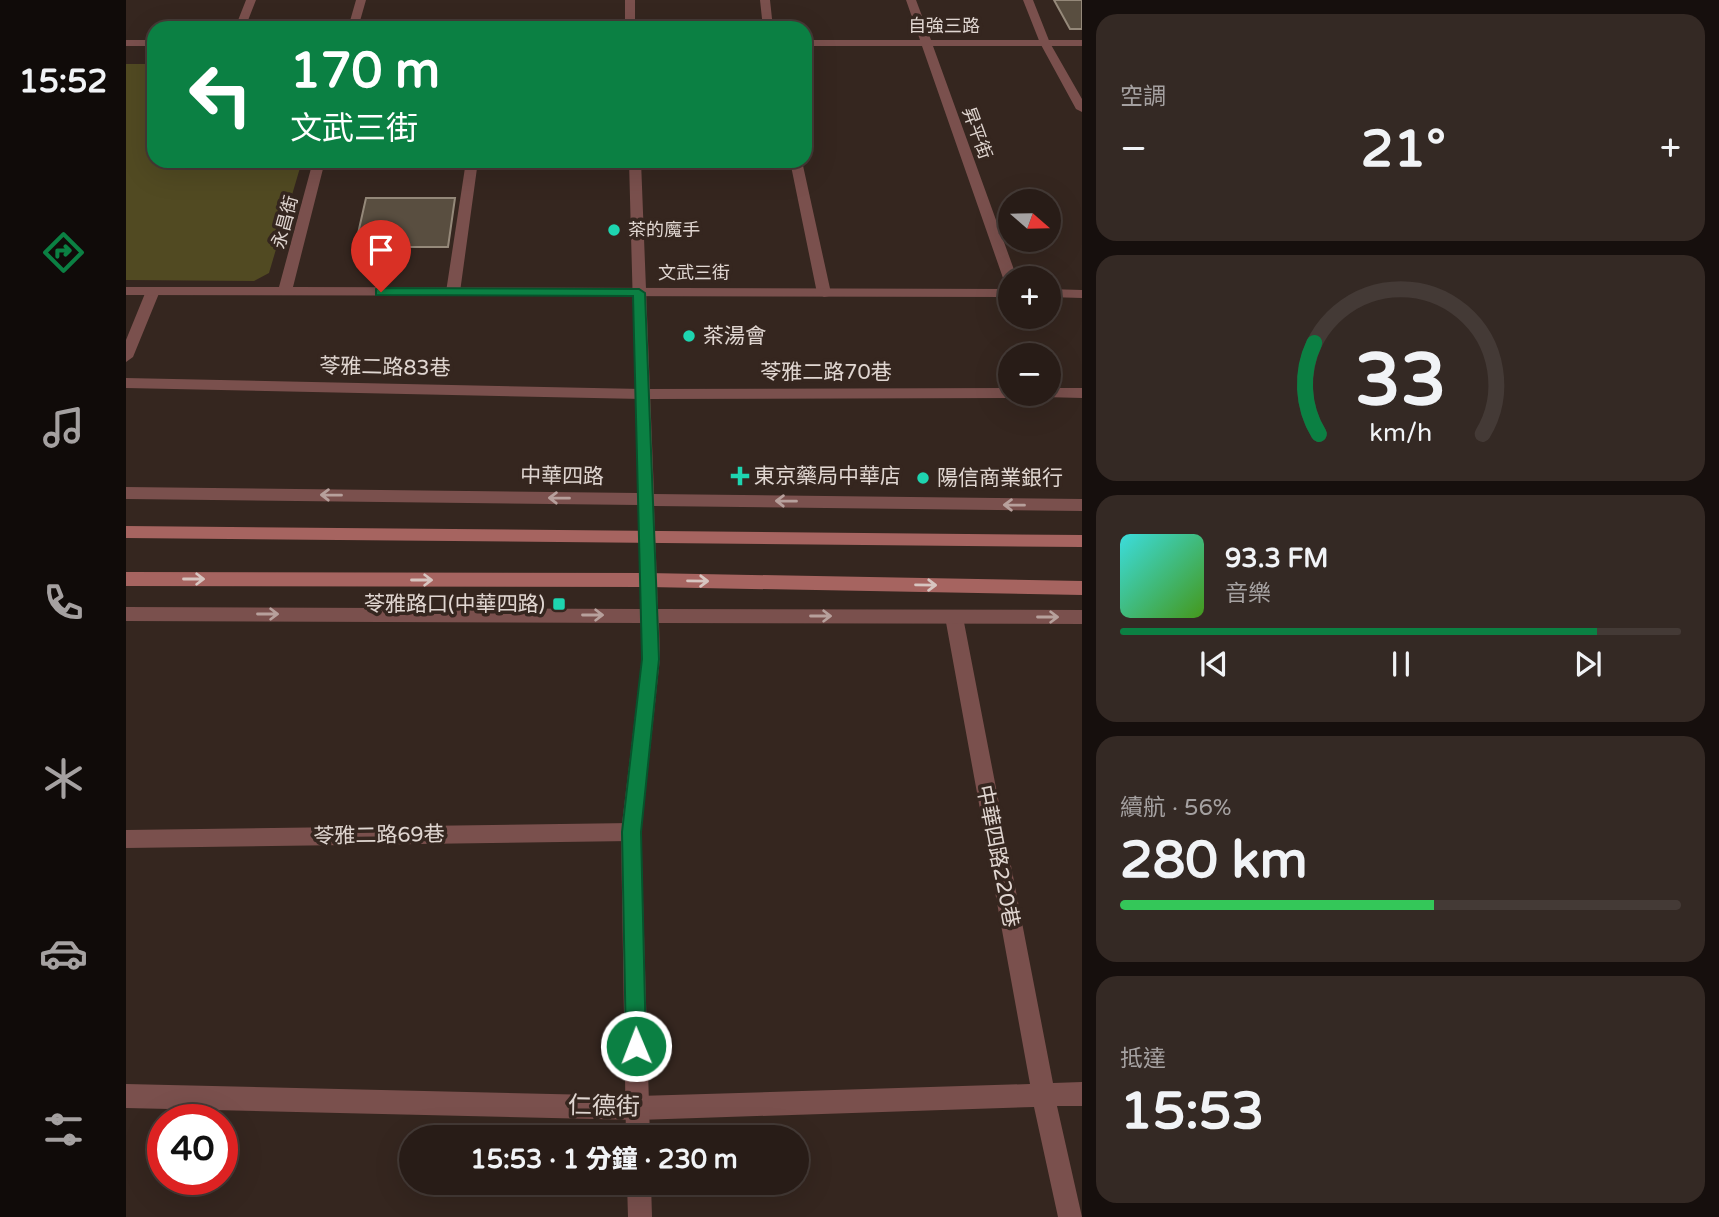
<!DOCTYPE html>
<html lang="zh-TW">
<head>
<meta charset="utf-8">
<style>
  body { margin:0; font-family:"Varela Round","Noto Sans TC",sans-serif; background:#342924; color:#f1f3f6; height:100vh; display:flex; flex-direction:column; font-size:26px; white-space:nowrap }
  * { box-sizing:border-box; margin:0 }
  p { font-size:23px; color:#a5a1a1 }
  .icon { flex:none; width:38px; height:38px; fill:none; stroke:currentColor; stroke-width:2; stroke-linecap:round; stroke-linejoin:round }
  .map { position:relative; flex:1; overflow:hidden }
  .side { display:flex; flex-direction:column; gap:14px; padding:14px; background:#160f0d; width:637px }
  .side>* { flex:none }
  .guide { position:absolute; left:21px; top:21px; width:665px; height:147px; border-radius:21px; box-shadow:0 7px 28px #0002,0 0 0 2px #443a36; background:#0b8043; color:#fff; overflow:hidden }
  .needle { width:46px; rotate:110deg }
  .buttons { position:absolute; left:872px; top:189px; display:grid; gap:14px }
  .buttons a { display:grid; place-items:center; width:63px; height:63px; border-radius:50%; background:#281c17; box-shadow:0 7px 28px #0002,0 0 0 2px #443a36; font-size:35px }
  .speed { position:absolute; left:21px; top:1104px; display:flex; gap:14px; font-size:35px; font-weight:700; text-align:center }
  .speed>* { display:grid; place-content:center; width:91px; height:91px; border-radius:50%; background:#281c17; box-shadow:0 7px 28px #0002,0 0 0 2px #443a36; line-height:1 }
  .speed .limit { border:10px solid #d22; background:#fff; color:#111 }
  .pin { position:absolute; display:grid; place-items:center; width:60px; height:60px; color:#fff; margin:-72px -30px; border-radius:50% 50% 50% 0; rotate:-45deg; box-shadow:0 0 7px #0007 }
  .pin .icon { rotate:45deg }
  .me { position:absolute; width:77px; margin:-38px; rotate:359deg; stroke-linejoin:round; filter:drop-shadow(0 0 5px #0008) }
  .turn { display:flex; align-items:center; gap:24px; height:147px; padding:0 28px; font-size:32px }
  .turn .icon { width:91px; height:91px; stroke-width:2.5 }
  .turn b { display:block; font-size:49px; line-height:60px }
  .big { font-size:52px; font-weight:800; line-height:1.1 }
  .side .widget { flex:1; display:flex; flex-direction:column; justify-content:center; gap:10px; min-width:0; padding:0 24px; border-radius:21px; background:#342924 }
  .side .dial { align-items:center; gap:0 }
  .dial svg { height:182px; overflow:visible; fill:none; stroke:#443a36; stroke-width:7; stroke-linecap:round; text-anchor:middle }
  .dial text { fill:#f1f3f6; stroke:none }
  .song { display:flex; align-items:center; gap:21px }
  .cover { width:84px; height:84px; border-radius:10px; background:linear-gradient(135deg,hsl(180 70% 55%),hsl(100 70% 35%)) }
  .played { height:7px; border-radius:4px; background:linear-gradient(90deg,#0b8043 85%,#443a36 85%) }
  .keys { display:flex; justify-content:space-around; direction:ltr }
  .heat { display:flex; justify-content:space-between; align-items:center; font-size:38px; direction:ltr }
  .charge { height:10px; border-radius:5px; background:linear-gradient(90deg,#34c759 56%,#443a36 0) }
  .trip { position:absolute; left:273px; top:1125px; width:410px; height:70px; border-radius:35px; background:#281c17; box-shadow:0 7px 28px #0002,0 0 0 2px #443a36; font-weight:800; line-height:70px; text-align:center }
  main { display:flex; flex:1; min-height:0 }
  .dock { display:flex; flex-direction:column; width:126px; justify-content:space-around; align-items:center; background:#100b09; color:#a5a1a1 }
  .dock .icon { width:49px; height:49px }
  .dock .on { color:#0b8043 }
  .dock b { font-size:32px; color:#f1f3f6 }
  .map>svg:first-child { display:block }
</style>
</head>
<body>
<main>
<nav class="dock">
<b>15:52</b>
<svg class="icon on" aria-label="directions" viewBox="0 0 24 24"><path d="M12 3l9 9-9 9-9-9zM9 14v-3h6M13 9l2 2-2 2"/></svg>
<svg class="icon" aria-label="music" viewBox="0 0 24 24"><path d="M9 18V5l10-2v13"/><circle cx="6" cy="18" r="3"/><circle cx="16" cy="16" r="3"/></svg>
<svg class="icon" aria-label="phone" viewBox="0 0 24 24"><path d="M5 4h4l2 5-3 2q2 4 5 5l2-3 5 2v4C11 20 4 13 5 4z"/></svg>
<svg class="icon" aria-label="climate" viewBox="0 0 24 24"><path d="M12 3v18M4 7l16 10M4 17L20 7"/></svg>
<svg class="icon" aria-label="car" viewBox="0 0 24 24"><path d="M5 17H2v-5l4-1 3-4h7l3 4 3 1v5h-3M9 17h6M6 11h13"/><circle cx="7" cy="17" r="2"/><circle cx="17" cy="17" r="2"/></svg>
<svg class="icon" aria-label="filters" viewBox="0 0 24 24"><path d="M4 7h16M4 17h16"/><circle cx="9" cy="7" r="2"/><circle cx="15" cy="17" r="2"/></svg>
</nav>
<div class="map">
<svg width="956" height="1217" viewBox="0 0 956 1217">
  <rect width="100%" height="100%" fill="#35261f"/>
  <path fill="#514a22" d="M0,64h28v97h148l-33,112 -15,8 -128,-1z"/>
  <path fill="#594e40" stroke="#95897a" stroke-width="2" d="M928,0h28v29h-12z
    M240,198h89l-7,49h-93z"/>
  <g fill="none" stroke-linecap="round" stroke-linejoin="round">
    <path fill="#7a504d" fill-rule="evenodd" d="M120,0h10l-11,28h-10z
      M634,0h10l3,28h-10z
      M897,0h10l17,43 32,56v13l-6,-3 -36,-66z
      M340,161h12l-18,131 -7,4 -7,-4z
      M664,161h12l29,132 -2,3 -5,1 -7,-4z
      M27,287l7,4 -27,66 -7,5v-22l20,-49z
      M0,378l516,11 368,-1v6h7l-7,4 -368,1 -516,-11z
      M922,388h34v10l-39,-1 -2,-3h7z"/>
    <path fill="#7a504d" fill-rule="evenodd" d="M230,0h10l-8,28h-10z
      M780,0h10l15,40h151v6h-149l84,232h-7v4l-7,-4 -81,-232h-117v-6h115z
      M0,40h28v6h-28z
      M187,161h12l-32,126 717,2v8l-884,-2v-8h153z
      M922,289l34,1v8l-34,-1z
      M828,610l6,2 3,5 90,466 29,-1v24h-25l25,111h-24l-24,-110 -396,13 -512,-12v-24l512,12 392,-12 -85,-467 3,-5z
      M505,823l7,2 3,7 -3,7 -7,2 -505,7v-18z"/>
    <path fill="#7a504d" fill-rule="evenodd" d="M499,0h10v28h-10z
      M503,161h12l13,333 428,5v12l-428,-5 4,103 424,1v14l-423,-1 1,35 -19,174 9,306h-24l-5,-306 21,-174 -1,-35 -515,-2v-14l515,2 -3,-104 -512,-6v-12l512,6z
      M501,1183h24l1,34h-24z"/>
    <path fill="#a66460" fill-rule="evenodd" d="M0,526l956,9v12l-956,-9z
      M0,572l522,1 434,8v14l-434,-8 -522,-1z"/>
  </g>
  <defs><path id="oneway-shaft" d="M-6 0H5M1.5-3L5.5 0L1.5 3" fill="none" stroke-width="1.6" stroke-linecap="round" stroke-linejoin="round" transform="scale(1.75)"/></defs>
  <g stroke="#b7a09c">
    <use href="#oneway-shaft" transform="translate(205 495) rotate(-179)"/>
    <use href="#oneway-shaft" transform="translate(433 498) rotate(-179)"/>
    <use href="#oneway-shaft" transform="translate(660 501) rotate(-179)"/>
    <use href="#oneway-shaft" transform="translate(888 505) rotate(-179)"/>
    <use href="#oneway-shaft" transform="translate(142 614)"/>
    <use href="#oneway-shaft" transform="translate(467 615)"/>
    <use href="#oneway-shaft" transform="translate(695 616)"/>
    <use href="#oneway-shaft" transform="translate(922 617)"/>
  </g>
  <g stroke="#d7c5c0">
    <use href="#oneway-shaft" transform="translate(68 579)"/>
    <use href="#oneway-shaft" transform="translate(296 580)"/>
    <use href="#oneway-shaft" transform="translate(572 581) rotate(1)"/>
    <use href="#oneway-shaft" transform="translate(800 585) rotate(1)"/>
  </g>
  <path fill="#0b8043" stroke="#07532c" stroke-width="2" d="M255,288l258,1 6,4 14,366 -18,173 5,214 -3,7 -7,3 -7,-3 -3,-7 -4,-214 20,-173 -9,-363 -257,-1v-6z"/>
  <g fill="#1ed5b0" stroke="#35261f" stroke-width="2.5">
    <circle cx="488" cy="230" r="7"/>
    <circle cx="563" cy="336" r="7"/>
    <path d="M610.5 465.5h7v7h7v7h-7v7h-7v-7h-7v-7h7z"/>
    <circle cx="797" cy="478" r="7"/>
    <rect x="426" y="597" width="14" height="14" rx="3.5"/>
  </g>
  <g text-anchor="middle" stroke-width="7" stroke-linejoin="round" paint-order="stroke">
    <g font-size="18" fill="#e0d6d1" stroke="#35261f">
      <text x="818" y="32">自強三路</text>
      <text transform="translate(851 133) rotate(70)" y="6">昇平街</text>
      <text transform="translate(159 222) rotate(-75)" y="6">永昌街</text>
      <text x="568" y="279">文武三街</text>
    </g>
    <g font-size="18" fill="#e0d6d1" stroke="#35261f" text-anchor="start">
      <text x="502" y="236">茶的魔手</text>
    </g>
    <g font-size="21" fill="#e0d6d1" stroke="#35261f" text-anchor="start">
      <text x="577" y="343">茶湯會</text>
      <text x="628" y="483">東京藥局中華店</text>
      <text x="811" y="485">陽信商業銀行</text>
      <text x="419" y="611" text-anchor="end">苓雅路口(中華四路)</text>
    </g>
    <g font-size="21" fill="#e0d6d1" stroke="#35261f">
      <text transform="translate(259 367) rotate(1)" y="7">苓雅二路83巷</text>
      <text x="700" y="379">苓雅二路70巷</text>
      <text transform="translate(436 476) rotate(1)" y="7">中華四路</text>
      <text transform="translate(253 835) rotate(-1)" y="7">苓雅二路69巷</text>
      <text transform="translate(872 856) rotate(79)" y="7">中華四路220巷</text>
    </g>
    <g font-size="24" fill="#e0d6d1" stroke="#35261f">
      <text transform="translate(478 1106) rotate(1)" y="8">仁德街</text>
    </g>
  </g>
</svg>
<div class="buttons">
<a><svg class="needle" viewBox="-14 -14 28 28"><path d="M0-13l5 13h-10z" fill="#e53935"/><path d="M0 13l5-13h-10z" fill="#a5a1a1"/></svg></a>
<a>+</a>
<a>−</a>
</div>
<div class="speed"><div class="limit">40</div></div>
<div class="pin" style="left:255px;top:292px;background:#d93025"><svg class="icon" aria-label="arrive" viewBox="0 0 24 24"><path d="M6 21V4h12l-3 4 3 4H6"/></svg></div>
<svg class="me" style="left:510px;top:1046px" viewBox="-20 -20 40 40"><circle r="17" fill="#0b8043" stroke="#fff" stroke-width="3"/><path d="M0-11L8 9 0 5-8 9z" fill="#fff"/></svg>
<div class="trip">15:53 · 1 分鐘 · 230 m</div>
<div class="guide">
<div class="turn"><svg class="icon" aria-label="left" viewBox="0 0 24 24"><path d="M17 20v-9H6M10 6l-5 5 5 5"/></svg><div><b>170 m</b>文武三街</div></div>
</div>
</div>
<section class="side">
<div class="widget"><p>空調</p>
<div class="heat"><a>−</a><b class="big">21°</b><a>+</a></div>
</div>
<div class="widget dial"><svg viewBox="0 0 100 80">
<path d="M14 69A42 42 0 1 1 86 69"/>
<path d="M14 69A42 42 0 0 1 12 29" stroke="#0b8043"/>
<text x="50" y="56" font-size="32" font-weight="700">33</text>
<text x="50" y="72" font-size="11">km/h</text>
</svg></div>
<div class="widget">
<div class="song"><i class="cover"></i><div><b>93.3 FM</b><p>音樂</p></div></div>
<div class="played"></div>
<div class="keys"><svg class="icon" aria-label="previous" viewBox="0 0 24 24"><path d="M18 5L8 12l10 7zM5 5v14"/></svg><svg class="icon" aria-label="pause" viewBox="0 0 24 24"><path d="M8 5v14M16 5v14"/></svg><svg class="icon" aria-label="next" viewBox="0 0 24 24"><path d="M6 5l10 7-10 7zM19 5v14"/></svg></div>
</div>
<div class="widget"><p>續航 · 56%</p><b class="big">280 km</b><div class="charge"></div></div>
<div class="widget"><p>抵達</p><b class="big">15:53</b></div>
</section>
</main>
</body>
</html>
